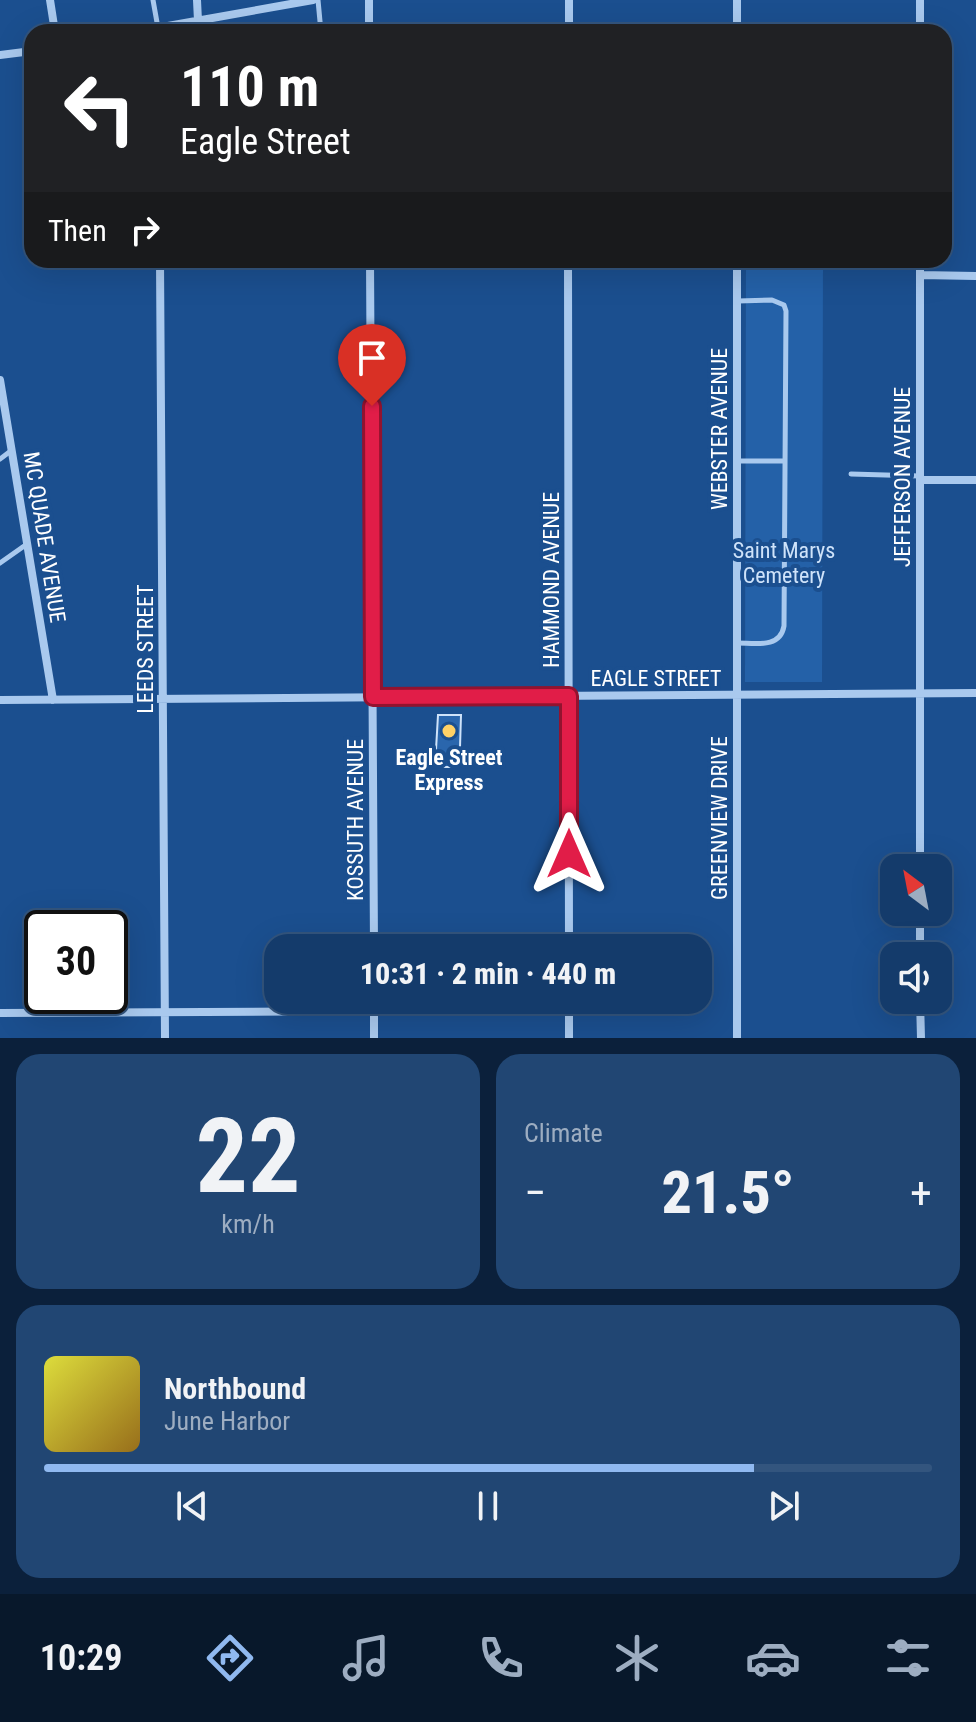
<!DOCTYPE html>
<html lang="en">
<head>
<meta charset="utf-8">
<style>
  body { margin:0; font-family:"Roboto Condensed",sans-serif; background:#214673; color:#f1f3f6; height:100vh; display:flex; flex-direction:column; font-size:30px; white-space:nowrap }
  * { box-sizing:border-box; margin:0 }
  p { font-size:26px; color:#9dadc1 }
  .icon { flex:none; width:44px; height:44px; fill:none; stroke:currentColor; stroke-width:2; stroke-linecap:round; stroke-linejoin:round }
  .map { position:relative; height:1038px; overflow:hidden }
  .sheet { display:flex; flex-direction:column; gap:16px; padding:16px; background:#0b203b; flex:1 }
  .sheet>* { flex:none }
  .top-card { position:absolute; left:24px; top:24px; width:928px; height:244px; border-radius:24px; box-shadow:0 8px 32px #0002,0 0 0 2px #33557e; background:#202124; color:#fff; overflow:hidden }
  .needle { width:52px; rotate:328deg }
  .buttons { position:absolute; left:880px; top:854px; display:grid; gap:16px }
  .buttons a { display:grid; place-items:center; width:72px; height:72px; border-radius:16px; background:#143b6b; box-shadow:0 8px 32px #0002,0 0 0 2px #33557e; font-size:40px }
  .speed { position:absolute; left:24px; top:910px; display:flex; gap:16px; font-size:40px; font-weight:700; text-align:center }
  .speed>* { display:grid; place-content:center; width:104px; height:104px; border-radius:50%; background:#143b6b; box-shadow:0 8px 32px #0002,0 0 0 2px #33557e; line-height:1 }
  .speed .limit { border:4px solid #111; border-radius:12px; background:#fff; color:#111 }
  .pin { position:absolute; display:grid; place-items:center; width:68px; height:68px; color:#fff; margin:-82px -34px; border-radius:50% 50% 50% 0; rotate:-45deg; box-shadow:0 0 8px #0007 }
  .pin .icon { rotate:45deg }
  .me { position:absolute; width:88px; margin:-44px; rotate:0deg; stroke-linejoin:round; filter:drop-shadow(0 0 6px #0008) }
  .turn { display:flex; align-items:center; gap:28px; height:168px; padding:0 24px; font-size:36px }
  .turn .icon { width:104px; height:104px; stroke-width:2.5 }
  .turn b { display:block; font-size:56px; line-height:68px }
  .then { display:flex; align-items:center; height:76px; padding:0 24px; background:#0003; gap:16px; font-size:30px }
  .big { font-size:60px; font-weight:800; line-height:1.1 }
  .sheet .tile { flex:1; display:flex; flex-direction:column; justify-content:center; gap:12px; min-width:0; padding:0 28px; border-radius:24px; background:#214673 }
  .sheet .dial { align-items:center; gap:0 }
  .dial b { font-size:104px; line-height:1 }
  .song { display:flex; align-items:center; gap:24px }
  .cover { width:96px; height:96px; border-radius:12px; background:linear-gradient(135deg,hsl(60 70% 55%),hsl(40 70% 35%)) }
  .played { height:8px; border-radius:4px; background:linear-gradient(90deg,#90b9f0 80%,#33557e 80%) }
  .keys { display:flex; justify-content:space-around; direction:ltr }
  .heat { display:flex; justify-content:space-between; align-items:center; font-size:44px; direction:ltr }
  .sheet .tiles { flex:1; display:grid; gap:16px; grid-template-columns:1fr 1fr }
  .tile:last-child { grid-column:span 2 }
  .trip { position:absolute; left:264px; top:934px; width:448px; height:80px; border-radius:24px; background:#143b6b; box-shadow:0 8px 32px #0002,0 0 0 2px #33557e; font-weight:800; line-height:80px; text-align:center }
  .tab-bar { display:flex; height:128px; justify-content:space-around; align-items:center; background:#08182b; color:#9dadc1 }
  .tab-bar .icon { width:56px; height:56px }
  .tab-bar .on { color:#90b9f0 }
  .tab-bar b { font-size:36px; color:#f1f3f6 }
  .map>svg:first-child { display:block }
</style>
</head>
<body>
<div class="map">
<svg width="976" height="1038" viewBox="0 0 976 1038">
  <rect width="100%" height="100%" fill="#1b4f8f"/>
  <path fill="#2461a8" d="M746,260h77l-1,422h-77z"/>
  <path fill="#2a66ad" stroke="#cfe3fa" stroke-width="2" d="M438,715h23l-1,32h-8l-1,20h-16z"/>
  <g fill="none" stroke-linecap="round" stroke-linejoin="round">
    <path stroke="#a9c9ee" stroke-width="5" d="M153,0l5,28
      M318,0l3,32
      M0,459l12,-9
      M737,461h48
      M851,474l69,2
      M0,563l27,-19
      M737,643c18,0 43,6 47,-17l2,-315 -2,-6 -12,-5 -34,1"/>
    <path stroke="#a9c9ee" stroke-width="8" d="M50,0l5,32
      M197,0l1,21
      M369,0v32
      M920,0v32
      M134,32l179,-32
      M569,32v-32
      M737,32v-32
      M0,55l32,-4
      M160,260l5,778
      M370,260l4,688
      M568,260l1,688
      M737,260v778
      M920,260v608
      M920,275l56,1
      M0,380l53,320
      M920,480h56
      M0,700l976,-7
      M920,956v-44
      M374,1000v38
      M920,1000l1,38
      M0,1013l374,-2
      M569,1038v-38"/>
  </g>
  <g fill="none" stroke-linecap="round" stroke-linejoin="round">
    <g stroke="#92132f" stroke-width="20">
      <path id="route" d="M372,406l1,291 196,-1v158"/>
    </g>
    <use href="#route" stroke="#e11d48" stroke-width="14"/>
  </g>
  <circle fill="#ffd166" stroke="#1b4f8f" stroke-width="3" cx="449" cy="731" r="8"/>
  <g text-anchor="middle" stroke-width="8" stroke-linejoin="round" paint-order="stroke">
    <g font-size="22" fill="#fff" stroke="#1b4f8f">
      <text transform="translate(719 429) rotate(-90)" y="8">WEBSTER AVENUE</text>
      <text transform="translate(902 477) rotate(-90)" y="8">JEFFERSON AVENUE</text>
      <text transform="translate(45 537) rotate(81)" y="8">MC QUADE AVENUE</text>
      <text transform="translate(551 580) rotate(-90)" y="8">HAMMOND AVENUE</text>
      <text transform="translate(145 649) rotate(-90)" y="8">LEEDS STREET</text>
      <text x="656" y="686">EAGLE STREET</text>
      <text transform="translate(719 818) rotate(-90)" y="8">GREENVIEW DRIVE</text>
      <text transform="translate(355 820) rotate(-90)" y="8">KOSSUTH AVENUE</text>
    </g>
    <g font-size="22" fill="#cfe3fa" stroke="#1b4f8f">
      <text x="784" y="558">Saint Marys<tspan x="784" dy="25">Cemetery</tspan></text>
    </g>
    <g font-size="22" font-weight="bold" fill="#fff" stroke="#1b4f8f">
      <text x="449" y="765">Eagle Street<tspan x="449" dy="25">Express</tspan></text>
    </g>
  </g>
</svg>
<div class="buttons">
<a><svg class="needle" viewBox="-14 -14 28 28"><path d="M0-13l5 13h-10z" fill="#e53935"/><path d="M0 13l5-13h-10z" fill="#9dadc1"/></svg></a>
<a><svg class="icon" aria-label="sound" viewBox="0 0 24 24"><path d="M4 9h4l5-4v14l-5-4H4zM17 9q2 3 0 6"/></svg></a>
</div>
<div class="speed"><div class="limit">30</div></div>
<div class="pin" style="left:372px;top:406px;background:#d93025"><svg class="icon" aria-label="arrive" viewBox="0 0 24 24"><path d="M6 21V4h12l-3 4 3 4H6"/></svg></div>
<svg class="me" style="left:569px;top:854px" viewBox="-20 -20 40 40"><path d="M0-17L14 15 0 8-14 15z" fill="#e11d48" stroke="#fff" stroke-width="4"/></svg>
<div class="trip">10:31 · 2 min · 440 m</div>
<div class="top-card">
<div class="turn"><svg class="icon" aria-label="left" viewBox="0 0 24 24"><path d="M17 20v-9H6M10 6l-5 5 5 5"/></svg><div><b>110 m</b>Eagle Street</div></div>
<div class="then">Then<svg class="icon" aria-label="right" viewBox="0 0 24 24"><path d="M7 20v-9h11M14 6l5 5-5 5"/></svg></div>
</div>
</div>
<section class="sheet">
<div class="tiles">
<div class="tile dial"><b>22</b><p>km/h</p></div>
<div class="tile"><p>Climate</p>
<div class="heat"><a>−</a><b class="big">21.5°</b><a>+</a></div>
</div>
<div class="tile">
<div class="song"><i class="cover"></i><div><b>Northbound</b><p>June Harbor</p></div></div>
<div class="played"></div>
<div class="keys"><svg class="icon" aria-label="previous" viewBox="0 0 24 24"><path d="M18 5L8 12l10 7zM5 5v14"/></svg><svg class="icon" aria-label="pause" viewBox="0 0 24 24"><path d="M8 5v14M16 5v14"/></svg><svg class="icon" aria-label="next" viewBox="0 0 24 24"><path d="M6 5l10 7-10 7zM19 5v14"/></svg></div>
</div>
</div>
</section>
<nav class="tab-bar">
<b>10:29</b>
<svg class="icon on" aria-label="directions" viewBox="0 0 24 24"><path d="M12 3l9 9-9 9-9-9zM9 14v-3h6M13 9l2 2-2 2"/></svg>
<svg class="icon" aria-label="music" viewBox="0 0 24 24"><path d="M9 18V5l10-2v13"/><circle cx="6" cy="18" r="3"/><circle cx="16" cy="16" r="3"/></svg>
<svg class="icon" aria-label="phone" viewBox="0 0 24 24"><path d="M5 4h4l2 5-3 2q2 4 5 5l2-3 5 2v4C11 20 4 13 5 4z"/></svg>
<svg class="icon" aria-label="climate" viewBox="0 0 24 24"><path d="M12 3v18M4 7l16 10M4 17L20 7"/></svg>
<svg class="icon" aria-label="car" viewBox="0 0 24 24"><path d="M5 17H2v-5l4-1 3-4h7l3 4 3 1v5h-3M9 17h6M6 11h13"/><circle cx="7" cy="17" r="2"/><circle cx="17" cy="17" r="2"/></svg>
<svg class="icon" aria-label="filters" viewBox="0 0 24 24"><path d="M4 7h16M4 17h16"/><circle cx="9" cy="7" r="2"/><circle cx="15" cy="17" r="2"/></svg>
</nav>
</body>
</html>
